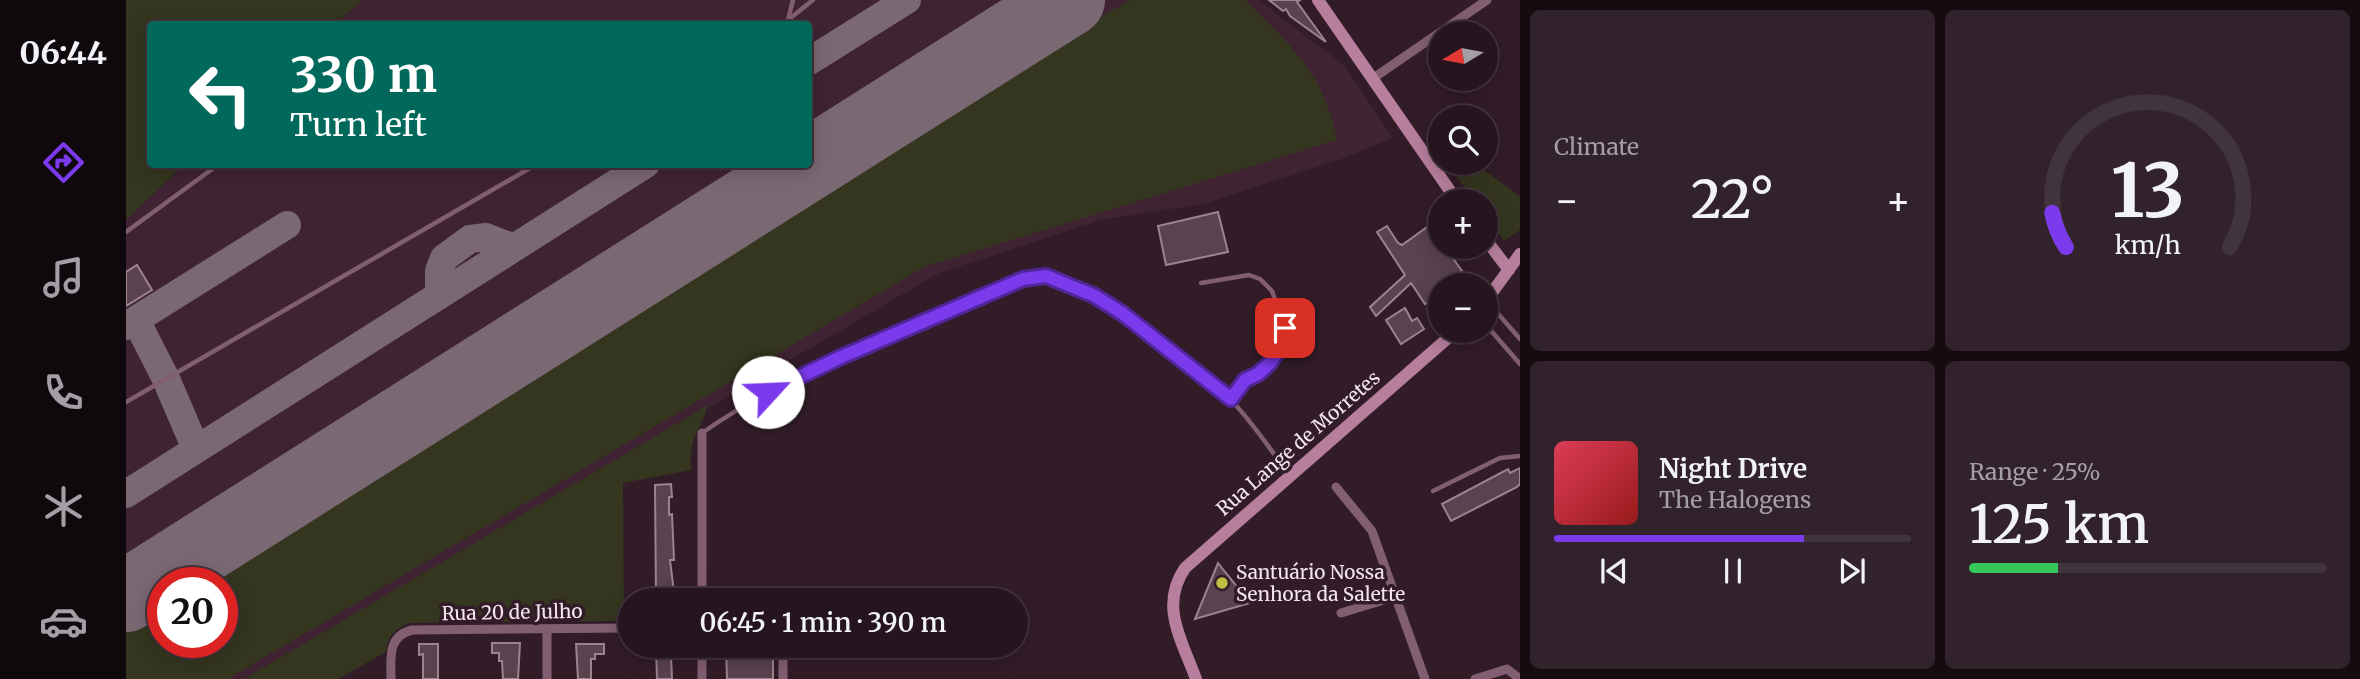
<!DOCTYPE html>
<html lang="en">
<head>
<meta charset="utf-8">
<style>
  body { margin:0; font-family:Merriweather,serif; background:#32222b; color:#f1f3f6; height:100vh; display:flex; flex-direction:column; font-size:26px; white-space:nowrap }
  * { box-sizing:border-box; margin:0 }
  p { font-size:23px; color:#a49fa4 }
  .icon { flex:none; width:38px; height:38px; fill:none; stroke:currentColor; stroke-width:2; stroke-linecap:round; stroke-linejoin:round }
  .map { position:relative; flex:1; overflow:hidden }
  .side { display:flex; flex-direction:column; gap:10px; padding:10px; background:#150c10; width:840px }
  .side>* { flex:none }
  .banner { position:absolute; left:21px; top:21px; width:665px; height:147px; border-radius:7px; box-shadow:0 4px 18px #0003,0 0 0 2px #42343c; background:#00695c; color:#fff; overflow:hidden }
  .needle { width:46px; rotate:260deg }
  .controls { position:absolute; left:1302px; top:21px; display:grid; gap:14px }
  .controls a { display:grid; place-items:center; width:70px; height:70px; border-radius:50%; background:#26151e; box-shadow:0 4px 18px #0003,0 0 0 2px #42343c; font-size:35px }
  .speed { position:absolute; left:21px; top:567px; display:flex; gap:14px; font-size:35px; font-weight:700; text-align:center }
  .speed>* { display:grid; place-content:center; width:91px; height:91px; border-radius:50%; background:#26151e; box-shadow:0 4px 18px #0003,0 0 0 2px #42343c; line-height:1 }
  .speed .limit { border:10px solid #d22; background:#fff; color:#111 }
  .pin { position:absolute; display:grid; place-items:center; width:60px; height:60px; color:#fff; margin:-30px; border-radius:14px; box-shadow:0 4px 10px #0006 }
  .me { position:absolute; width:77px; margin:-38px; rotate:65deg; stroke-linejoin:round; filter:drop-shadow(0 0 5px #0008) }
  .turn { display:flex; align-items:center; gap:24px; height:147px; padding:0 28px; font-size:32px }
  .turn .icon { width:91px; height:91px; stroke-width:2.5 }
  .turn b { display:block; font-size:49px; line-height:60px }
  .big { font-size:52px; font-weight:600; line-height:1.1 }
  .side .tile { flex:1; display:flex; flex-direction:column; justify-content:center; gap:10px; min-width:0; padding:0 24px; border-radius:10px; background:#32222b }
  .side .dial { align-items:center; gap:0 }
  .dial svg { height:182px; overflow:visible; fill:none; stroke:#42343c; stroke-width:7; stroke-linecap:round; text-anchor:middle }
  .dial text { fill:#f1f3f6; stroke:none }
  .song { display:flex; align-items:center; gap:21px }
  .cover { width:84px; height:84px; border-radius:10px; background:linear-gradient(135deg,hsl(350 70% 55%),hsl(0 70% 35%)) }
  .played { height:7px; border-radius:4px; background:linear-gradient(90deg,#7c3aed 70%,#42343c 70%) }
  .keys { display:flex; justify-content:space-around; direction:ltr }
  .heat { display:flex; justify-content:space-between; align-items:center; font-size:38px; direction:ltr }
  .charge { height:10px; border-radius:5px; background:linear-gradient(90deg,#34c759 25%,#42343c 0) }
  .side .tiles { flex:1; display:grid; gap:10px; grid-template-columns:repeat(2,1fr) }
  .trip { position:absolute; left:492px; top:588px; width:410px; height:70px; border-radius:35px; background:#26151e; box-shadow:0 4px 18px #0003,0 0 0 2px #42343c; font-weight:600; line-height:70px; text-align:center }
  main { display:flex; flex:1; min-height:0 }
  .menu { display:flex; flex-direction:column; width:126px; justify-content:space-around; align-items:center; background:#0f080c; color:#a49fa4 }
  .menu .icon { width:49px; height:49px }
  .menu .selected { color:#7c3aed }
  .menu b { font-size:32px; color:#f1f3f6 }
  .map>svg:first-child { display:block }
</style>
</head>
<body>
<main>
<nav class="menu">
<b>06:44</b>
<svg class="icon selected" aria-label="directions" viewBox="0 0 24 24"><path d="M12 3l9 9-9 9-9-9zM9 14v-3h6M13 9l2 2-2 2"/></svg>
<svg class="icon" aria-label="music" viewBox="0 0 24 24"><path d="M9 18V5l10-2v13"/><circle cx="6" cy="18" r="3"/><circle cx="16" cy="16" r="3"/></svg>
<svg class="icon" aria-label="phone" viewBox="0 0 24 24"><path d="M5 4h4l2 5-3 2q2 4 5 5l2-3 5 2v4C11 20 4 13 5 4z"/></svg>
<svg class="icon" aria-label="climate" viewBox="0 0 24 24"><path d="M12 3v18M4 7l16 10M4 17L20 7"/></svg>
<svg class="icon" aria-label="car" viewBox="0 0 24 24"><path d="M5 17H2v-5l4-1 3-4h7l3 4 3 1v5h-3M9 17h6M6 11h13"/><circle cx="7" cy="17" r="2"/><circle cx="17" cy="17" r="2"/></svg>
</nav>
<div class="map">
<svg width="1394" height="679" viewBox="0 0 1394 679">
  <rect width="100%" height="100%" fill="#321c28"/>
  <path fill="#3f2333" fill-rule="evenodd" d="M237,0h896l86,66 48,72 -49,20 -136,45 -106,17 -163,53 -695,406h-118v-459l58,-55 624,-1v-140h-473zM37,583h59v59h-59z"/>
  <path fill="#35361f" d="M0,0h237l-28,24h-185v140l34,1 -58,55z
    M1003,0h116c45,45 80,74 92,140l-413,127 -696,412h-102v-53l37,-23v39h59v-59h-26z
    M1320,163h28l46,33v34l-16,11 -18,-25v-15h-11z
    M582,405c-4,14 -7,19 -13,31 -5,11 -4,23 -4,34l-68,13 1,138 -214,2c-15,5 -22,13 -24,29l-48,27h-94z"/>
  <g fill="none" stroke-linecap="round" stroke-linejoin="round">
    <path stroke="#7a6872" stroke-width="28" d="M682,62l99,-62
      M326,287l-13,-2v-14l5,-13 26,-19 16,-2 28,11
      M10,320l30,59 30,70
      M0,326l161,-101
      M0,494l520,-330
      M0,593l6,-1"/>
    <path stroke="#7a6872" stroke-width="72" d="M0,596l943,-596"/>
  </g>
  <path fill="#5a424f" stroke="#9d8290" stroke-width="2" d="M1143,0h31l-3,2 29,40 -36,-26 -4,-7 -3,2z
    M1092,212l10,40 -62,13 -8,-39z
    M1304,225l10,14v8h5l17,24 -31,21 4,5 -10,7 -14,-21 -35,33 -6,-9 35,-32 -28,-43 10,-6 11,17 4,2z
    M11,265l15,25 -26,16v-34z
    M1279,308l7,13 5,-3 7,11 -23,15 -15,-24z
    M1394,468v16l-3,3 -66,34 -9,-17 66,-35 2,4z
    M545,484l1,13h-3v18l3,-1 2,46h-4l4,32h-4v8h-14l-1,-115z
    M1092,563l32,40 -55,16z
    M366,643h28l-2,36h-15l-1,-18h-3v-8h-7z
    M293,644h19v35h-15v-25l-4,1z
    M450,644h28v10h-9v5h-4v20h-13z
    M530,646h20v9h-5l1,24h-15z
    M600,646h47v33h-46z"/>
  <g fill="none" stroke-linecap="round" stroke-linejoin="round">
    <path stroke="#825e71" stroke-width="4.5" d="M662,20l25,-20
      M657,24l5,-4 5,-20
      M0,232l93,-68
      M1075,283l48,-8 11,4 12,12 13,37v12l-16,24 -11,10 -13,6 -14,19
      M1361,301l33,38
      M1360,325l34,39
      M0,402l411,-238
      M576,433c97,-68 213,-107 321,-154 7,0 14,-2 21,-2 41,1 155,91 186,122 22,22 40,51 59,75
      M1307,491l67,-33 20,-2"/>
    <path stroke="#825e71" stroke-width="9" d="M1246,79l115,-79
      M576,433v167
      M1210,487l36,44 53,148
      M1215,613l53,-16
      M421,629v50
      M576,646v33
      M657,646v33
      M265,679c0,-20 -4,-43 21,-49l218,-2
      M1349,679l32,-10 13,10"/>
    <path stroke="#b77e9e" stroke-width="12" d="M1192,0l139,201
      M1360,240l23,30
      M1360,301l34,-47
      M1070,679c-14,-39 -37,-73 -11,-111l271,-237"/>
  </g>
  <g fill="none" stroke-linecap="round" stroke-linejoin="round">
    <g stroke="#51269a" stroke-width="18">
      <path id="route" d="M642,392l73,-35 182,-78 23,-3 47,19 29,18 109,86 14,-19 13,-6 11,-10 16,-23v-13"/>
    </g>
    <use href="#route" stroke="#7c3aed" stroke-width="12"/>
  </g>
  <circle fill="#bfbe41" stroke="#321c28" stroke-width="2.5" cx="1096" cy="583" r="7"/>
  <g text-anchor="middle" stroke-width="7" stroke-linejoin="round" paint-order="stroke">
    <g font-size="19" fill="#f5e6ee" stroke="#321c28">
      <text transform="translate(1172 443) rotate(-41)" y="7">Rua Lange de Morretes</text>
      <text transform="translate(386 612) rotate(-1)" y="7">Rua 20 de Julho</text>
    </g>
    <g font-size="19" fill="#f5e6ee" stroke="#321c28" text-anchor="start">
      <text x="1110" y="579">Santuário Nossa<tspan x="1110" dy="22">Senhora da Salette</tspan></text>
    </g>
  </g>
</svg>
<div class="controls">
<a><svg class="needle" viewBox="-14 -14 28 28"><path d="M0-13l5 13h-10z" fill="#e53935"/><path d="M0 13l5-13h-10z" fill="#a49fa4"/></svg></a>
<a><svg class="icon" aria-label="search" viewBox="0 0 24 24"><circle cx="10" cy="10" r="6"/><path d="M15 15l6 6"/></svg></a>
<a>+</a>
<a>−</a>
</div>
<div class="speed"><div class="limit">20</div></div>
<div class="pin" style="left:1159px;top:328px;background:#d93025"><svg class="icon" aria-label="arrive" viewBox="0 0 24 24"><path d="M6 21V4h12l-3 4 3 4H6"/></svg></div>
<svg class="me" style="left:642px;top:392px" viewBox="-20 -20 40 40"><circle r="19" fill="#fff"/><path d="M0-13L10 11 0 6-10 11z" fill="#7c3aed"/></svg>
<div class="trip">06:45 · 1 min · 390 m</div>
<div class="banner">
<div class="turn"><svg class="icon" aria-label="left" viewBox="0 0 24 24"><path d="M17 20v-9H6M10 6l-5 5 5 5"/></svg><div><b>330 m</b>Turn left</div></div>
</div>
</div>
<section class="side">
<div class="tiles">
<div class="tile"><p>Climate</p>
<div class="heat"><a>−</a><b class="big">22°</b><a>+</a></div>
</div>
<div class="tile dial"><svg viewBox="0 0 100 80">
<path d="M14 69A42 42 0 1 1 86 69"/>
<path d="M14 69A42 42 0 0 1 8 54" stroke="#7c3aed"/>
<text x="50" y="56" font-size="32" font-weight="700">13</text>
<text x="50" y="72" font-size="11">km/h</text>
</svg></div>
<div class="tile">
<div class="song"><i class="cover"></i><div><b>Night Drive</b><p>The Halogens</p></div></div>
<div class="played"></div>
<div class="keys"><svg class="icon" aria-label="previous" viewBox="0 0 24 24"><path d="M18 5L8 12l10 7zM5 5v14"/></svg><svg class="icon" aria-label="pause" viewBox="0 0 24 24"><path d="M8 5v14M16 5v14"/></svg><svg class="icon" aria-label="next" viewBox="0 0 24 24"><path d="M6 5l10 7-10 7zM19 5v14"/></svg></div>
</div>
<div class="tile"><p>Range · 25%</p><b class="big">125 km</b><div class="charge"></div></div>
</div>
</section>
</main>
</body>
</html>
